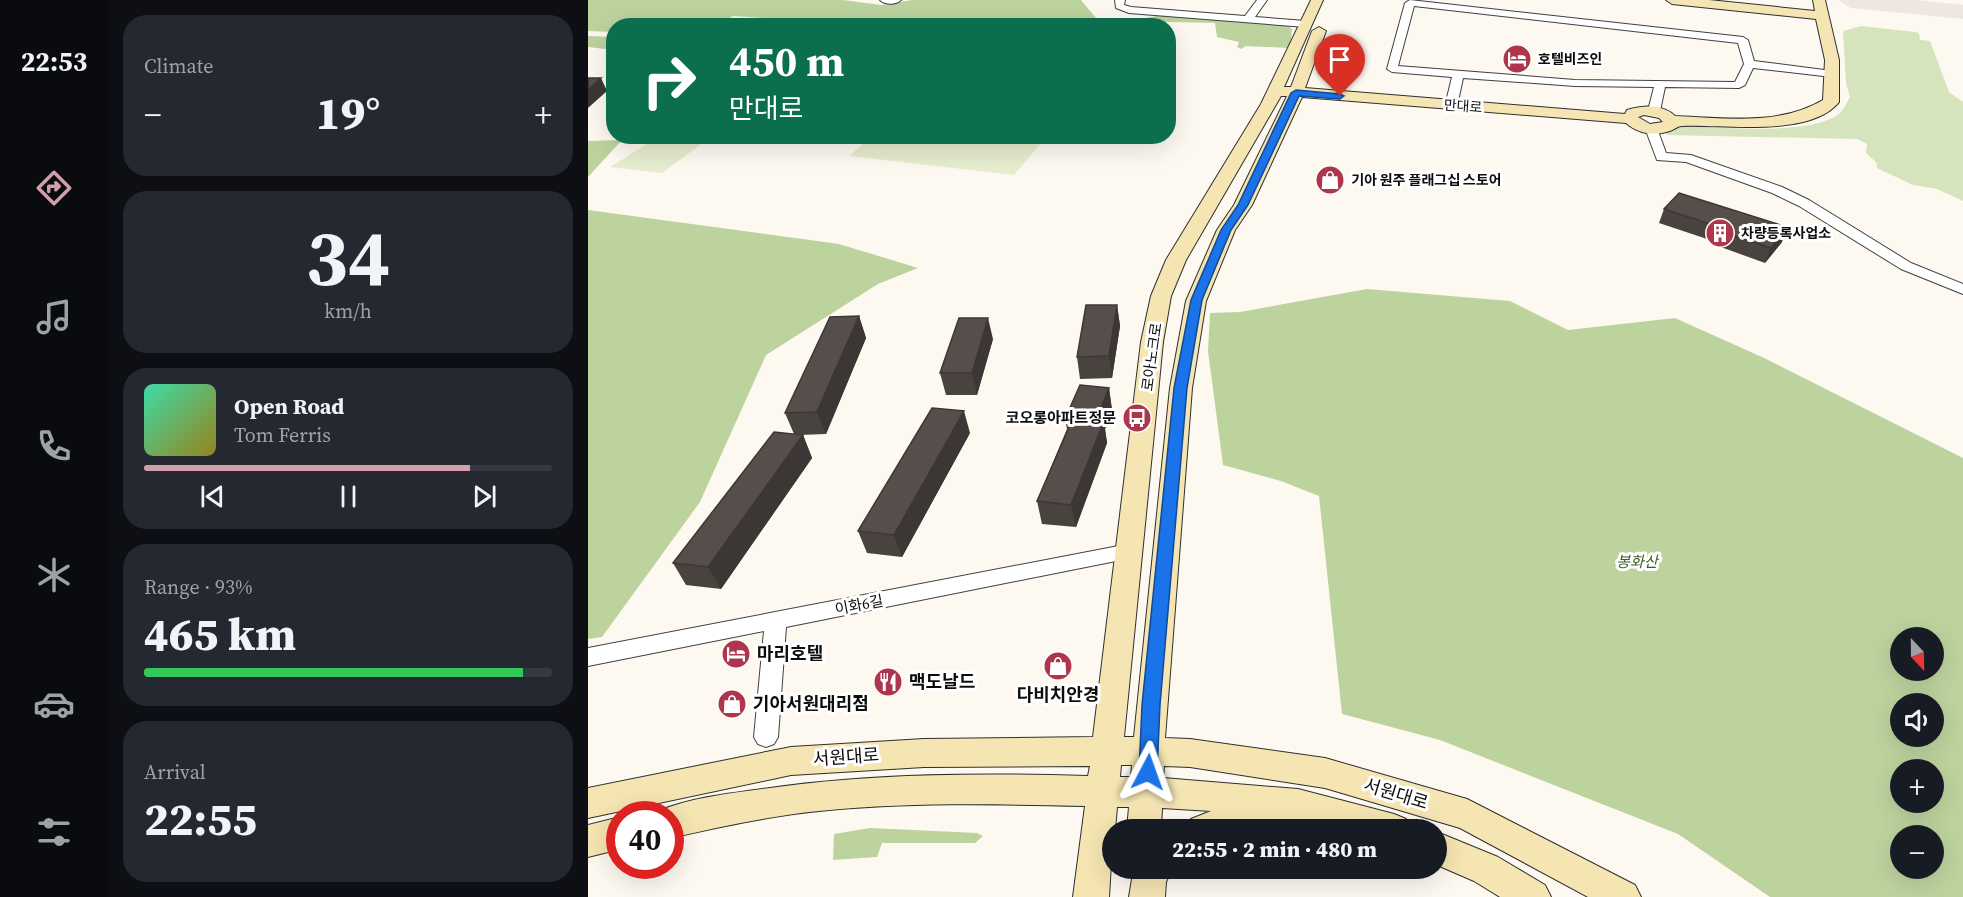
<!DOCTYPE html>
<html lang="en">
<head>
<meta charset="utf-8">
<style>
  body { margin:0; font-family:"Source Serif 4","Noto Sans KR",serif; background:#242831; color:#f1f3f6; height:100vh; display:flex; flex-direction:column; font-size:22px; white-space:nowrap }
  * { box-sizing:border-box; margin:0 }
  p { font-size:20px; color:#9ea1a6 }
  .icon { flex:none; width:33px; height:33px; fill:none; stroke:currentColor; stroke-width:2; stroke-linecap:round; stroke-linejoin:round }
  .map { position:relative; flex:1; overflow:hidden }
  .drawer { display:flex; flex-direction:column; gap:15px; padding:15px; background:#0d0f14; width:480px }
  .drawer>* { flex:none }
  .guide { position:absolute; left:18px; top:18px; width:570px; height:126px; border-radius:24px; box-shadow:0 6px 24px #0002; background:#0b6e4f; color:#fff; overflow:hidden }
  .needle { width:39px; rotate:158deg }
  .buttons { position:absolute; left:1302px; top:627px; display:grid; gap:12px }
  .buttons a { display:grid; place-items:center; width:54px; height:54px; border-radius:50%; background:#171b24; box-shadow:0 6px 24px #0002; font-size:30px }
  .speed { position:absolute; left:18px; top:801px; display:flex; gap:12px; font-size:30px; font-weight:700; text-align:center }
  .speed>* { display:grid; place-content:center; width:78px; height:78px; border-radius:50%; background:#171b24; box-shadow:0 6px 24px #0002; line-height:1 }
  .speed .limit { border:9px solid #d22; background:#fff; color:#111 }
  .pin { position:absolute; display:grid; place-items:center; width:51px; height:51px; color:#fff; margin:-62px -26px; border-radius:50% 50% 50% 0; rotate:-45deg; box-shadow:0 0 6px #0007 }
  .pin .icon { rotate:45deg }
  .me { position:absolute; width:66px; margin:-33px; rotate:4deg; stroke-linejoin:round; filter:drop-shadow(0 0 4px #0008) }
  .turn { display:flex; align-items:center; gap:21px; height:126px; padding:0 24px; font-size:27px }
  .turn .icon { width:78px; height:78px; stroke-width:2.5 }
  .turn b { display:block; font-size:42px; line-height:51px }
  .big { font-size:45px; font-weight:800; line-height:1.1 }
  .drawer .widget { flex:1; display:flex; flex-direction:column; justify-content:center; gap:9px; min-width:0; padding:0 21px; border-radius:24px; background:#242831 }
  .drawer .dial { align-items:center; gap:0 }
  .dial b { font-size:78px; line-height:1 }
  .song { display:flex; align-items:center; gap:18px }
  .cover { width:72px; height:72px; border-radius:9px; background:linear-gradient(135deg,hsl(160 70% 55%),hsl(50 70% 35%)) }
  .played { height:6px; border-radius:3px; background:linear-gradient(90deg,#d29eaa 80%,#363941 80%) }
  .keys { display:flex; justify-content:space-around; direction:ltr }
  .heat { display:flex; justify-content:space-between; align-items:center; font-size:33px; direction:ltr }
  .charge { height:9px; border-radius:4px; background:linear-gradient(90deg,#34c759 93%,#363941 0) }
  .trip { position:absolute; left:514px; top:819px; width:345px; height:60px; border-radius:30px; background:#171b24; box-shadow:0 6px 24px #0002; font-weight:800; line-height:60px; text-align:center }
  main { display:flex; flex:1; min-height:0 }
  .menu { display:flex; flex-direction:column; width:108px; justify-content:space-around; align-items:center; background:#090b0e; color:#9ea1a6 }
  .menu .icon { width:42px; height:42px }
  .menu .selected { color:#d29eaa }
  .menu b { font-size:27px; color:#f1f3f6 }
  .map>svg:first-child { display:block }
</style>
</head>
<body>
<main>
<nav class="menu">
<b>22:53</b>
<svg class="icon selected" aria-label="directions" viewBox="0 0 24 24"><path d="M12 3l9 9-9 9-9-9zM9 14v-3h6M13 9l2 2-2 2"/></svg>
<svg class="icon" aria-label="music" viewBox="0 0 24 24"><path d="M9 18V5l10-2v13"/><circle cx="6" cy="18" r="3"/><circle cx="16" cy="16" r="3"/></svg>
<svg class="icon" aria-label="phone" viewBox="0 0 24 24"><path d="M5 4h4l2 5-3 2q2 4 5 5l2-3 5 2v4C11 20 4 13 5 4z"/></svg>
<svg class="icon" aria-label="climate" viewBox="0 0 24 24"><path d="M12 3v18M4 7l16 10M4 17L20 7"/></svg>
<svg class="icon" aria-label="car" viewBox="0 0 24 24"><path d="M5 17H2v-5l4-1 3-4h7l3 4 3 1v5h-3M9 17h6M6 11h13"/><circle cx="7" cy="17" r="2"/><circle cx="17" cy="17" r="2"/></svg>
<svg class="icon" aria-label="filters" viewBox="0 0 24 24"><path d="M4 7h16M4 17h16"/><circle cx="9" cy="7" r="2"/><circle cx="15" cy="17" r="2"/></svg>
</nav>
<section class="drawer">
<div class="widget"><p>Climate</p>
<div class="heat"><a>−</a><b class="big">19°</b><a>+</a></div>
</div>
<div class="widget dial"><b>34</b><p>km/h</p></div>
<div class="widget">
<div class="song"><i class="cover"></i><div><b>Open Road</b><p>Tom Ferris</p></div></div>
<div class="played"></div>
<div class="keys"><svg class="icon" aria-label="previous" viewBox="0 0 24 24"><path d="M18 5L8 12l10 7zM5 5v14"/></svg><svg class="icon" aria-label="pause" viewBox="0 0 24 24"><path d="M8 5v14M16 5v14"/></svg><svg class="icon" aria-label="next" viewBox="0 0 24 24"><path d="M6 5l10 7-10 7zM19 5v14"/></svg></div>
</div>
<div class="widget"><p>Range · 93%</p><b class="big">465 km</b><div class="charge"></div></div>
<div class="widget"><p>Arrival</p><b class="big">22:55</b></div>
</section>
<div class="map">
<svg width="1375" height="897" viewBox="0 0 1375 897">
  <rect width="100%" height="100%" fill="#fdf9f0"/>
  <path fill="#d6e4bd" d="M1273,26l54,6 4,1 1,7 10,1 19,51 14,10v99l-26,-12 -24,-4 -36,-17 -1,-6 -10,-9 1,-9 -10,-5 -191,-4 4,-10c39,1 141,13 170,-12 4,-4 7,-11 10,-16l-4,-14 -3,-52z"/>
  <path fill="#bdd39e" fill-rule="evenodd" d="M0,0h255l38,5 31,-5h169l15,18 -9,6 -12,2h-182l-160,-10 -15,9 -104,1 -1,6 -25,-1z
    M574,15l125,10 5,4 -2,19 -44,-2 -5,3 -4,-2 2,-5 -22,-5 -2,-14 -86,-2z
    M0,36l25,1v13l-25,-3z
    M34,140l-34,37v-36z
    M0,210l251,34 79,24 -40,16 -112,71 -66,147 -98,135 -14,2z
    M779,289l143,12 58,29 107,-12 89,40 199,100v439h-193l-92,-63 -238,-94 -98,-26 -23,-218 -38,-15 -58,-16 -15,-114 2,-38 30,-1zM1312,638h34v32h-34zM1312,704h34v32h-34zM1312,770h34v32h-34zM1312,836h34v32h-34z
    M282,828l107,5 6,3 -8,7h-93l-5,14 -44,3 1,-26z"/>
  <path fill="#e6ecce" d="M70,137l46,5 -42,31 -52,-6z
    M283,137v-1l175,1 -32,38 -165,-19z"/>
  <path fill="#ede7df" d="M1250,0h80l45,5v14l-112,-11z"/>
  <g fill="none" stroke-linecap="round" stroke-linejoin="round">
    <g stroke="#404040" stroke-width="2">
      <path id="street" d="M292,0h21c-5,5 -16,5 -21,0z
        M527,0h10l-1,5 7,2 114,9 12,-16h10l-12,17 51,4 5,3 -5,3 -177,-14 -13,-5z
        M822,0l333,37 5,3 6,21 78,10 6,3 -6,3 -79,-9 -8,17 -6,3 -74,-1 -5,24 -6,4 -6,-4 6,-24 -79,-1 -112,-8 -6,28 -6,3 -6,-3 7,-29 -60,-5 -5,-3 18,-66zM826,6l324,37 6,21 -9,18 -160,-2 -177,-14z
        M1063,124l6,4 9,25 25,2 91,32 27,13 102,63 52,21v10l-62,-25 -102,-63 -27,-13 -86,-31 -29,-2 -12,-32z
        M541,544l7,3 3,5 -3,5 -350,70 -8,110 -4,7 -8,3 -8,-3 -4,-7 10,-106 -176,35v-18z"/>
    </g>
    <g stroke="#2f2f2f" stroke-width="2">
      <path id="secondary" d="M723,0h12l-39,87h7l21,-56 7,-4 7,4 -21,57 320,26 2,-4c16,-5 36,-6 48,6 51,2 103,10 148,-16l2,-40 -9,-41 -144,-15 -6,-4h43l106,11 -2,-11h12l14,60v42c-29,36 -117,22 -157,24 -4,0 -7,3 -12,5 -15,5 -32,3 -44,-8l-324,-26 -50,108 -17,25 -29,71 -14,87 -27,350 25,1 135,19 142,41 168,86 6,12h-53l-128,-69 -135,-40 -135,-21 -26,-1 -1,12 135,11 96,25 12,5 5,11h-76l-45,-11 -38,11h-66l5,-11 20,-8 -49,-3 -1,22h-34l2,-23h-12l-2,23h-2l-4,67h-36l12,-91c-88,-2 -178,-4 -266,5 -50,5 -99,16 -149,27v-24h-13l1,-3c35,-14 75,-18 112,-23 105,-15 212,-15 318,-12l2,-10 -166,1 -133,8 -203,43v-30l203,-41 133,-8 169,-2 48,-395 10,-46 15,-36 95,-156zM693,96h6l-53,109 -17,25 -31,71 -16,87 -36,349h-10l39,-395 8,-46 15,-36zM1056,115l15,3 4,4 -13,2 -12,-7zM533,765h11l-1,12h-11z
        M32,817v32l-32,8v-32z
        M849,832l61,25 47,28 6,12h-51l-26,-16 -37,-16z
        M548,868h36l-6,14 -1,15h-36l3,-18z"/>
    </g>
    <use href="#street" fill="#fff" fill-rule="evenodd"/>
    <use href="#secondary" fill="#f5e5b3" fill-rule="evenodd"/>
  </g>
  <path fill="#494340" d="M1076,209l118,33 -17,21 -47,-17 1,-3 -60,-20z
    M529,305l3,21 -8,52 -32,1 -3,-22z
    M271,316l7,22 -40,96 -27,1h4l9,23 -91,131 -35,-4 -13,-22 121,-129 -9,-21z
    M405,339l-16,56h-31l-6,-22z
    M521,388l3,22 -7,19 2,14 -31,84 -34,-3 -5,-23 30,-72 -2,-10z
    M382,433l-68,124 -35,-4 -9,-22z"/>
  <path fill="#3c3734" d="M13,78l6,13 -19,17v-18z
    M1199,227l-5,15 -17,21 6,-15z
    M529,305l3,21 -8,52 -3,-22z
    M271,316l7,22 -40,96 -9,-22z
    M400,318l5,21 -16,56 -5,-22z
    M521,388l3,22 -7,19 2,14 -31,84 -5,-22 25,-85z
    M376,411l6,22 -68,124 -8,-22z
    M215,435l9,23 -91,131 -13,-22z"/>
  <path fill="#554e4b" stroke="#3c3734" stroke-width="1.5" d="M0,78h13l-13,12z
    M1091,193l108,34 -16,21 -49,-16 3,-3 -61,-20z
    M498,305h31l-8,51 -32,1z
    M271,316l-42,96 -32,1 45,-96z
    M371,318h29l-16,55h-32z
    M492,385l29,3 -13,32 8,1 -33,84 -34,-4 35,-81 -7,-1z
    M344,408l32,3 -70,124 -36,-4z
    M186,432l29,3 -95,132 -35,-4z"/>
  <path fill="#1a73e8" stroke="#114b97" stroke-width="1.5" d="M708,90l44,4 4,2 -4,3 -41,-3 -51,109 -17,25 -29,70 -15,88 -27,317 -3,67 -2,6 -7,2 -6,-2 -3,-6 3,-67 32,-317 17,-88 30,-70 17,-25 53,-112z"/>
  <defs>
    <g id="hotel-disc" transform="scale(1.5)"><circle r="9.5" fill="#ad364c" stroke="#fff"/><path d="M-6-4.5h1.5V1H6V5H4.5V3h-9V5H-6ZM-4 0a1.8 1.8 0 1 1 3.6 0ZM.5 0V-2.5h3Q6-2.5 6 0Z" fill="#fff"/></g>
    <g id="shop-disc" transform="scale(1.5)"><circle r="9.5" fill="#ad364c" stroke="#fff"/><path d="M-5-2.5h2.3a2.7 3.5 0 0 1 5.4 0H5L5.5 6h-11ZM-1.5-2.5h3a1.5 2.3 0 0 0-3 0Z" fill="#fff"/></g>
    <g id="building-disc" transform="scale(1.5)"><circle r="9.5" fill="#ad364c" stroke="#fff"/><path d="M-4-6H4V6H1V3H-1V6H-4ZM-2.5-4.3h1.7v1.8h-1.7ZM.8-4.3h1.7v1.8H.8ZM-2.5-1h1.7V.8h-1.7ZM.8-1h1.7V.8H.8Z" fill="#fff"/></g>
    <g id="bus-disc" transform="scale(1.5)"><circle r="9.5" fill="#ad364c" stroke="#fff"/><path d="M-5-6H5V4H4V6H2V4H-2V6H-4V4H-5ZM-3.5-4V0h7V-4ZM-3.5 1.2v1.5H-2V1.2ZM2 1.2v1.5H3.5V1.2Z" fill="#fff"/></g>
    <g id="restaurant-disc" transform="scale(1.5)"><circle r="9.5" fill="#ad364c" stroke="#fff"/><path d="M-5-6h1v4h1v-4h1v4h1v-4h1v5L-1.5 .5V6h-2V.5L-5-1ZM5-6V6H3V1.5H1.5Q1.5-4 5-6Z" fill="#fff"/></g>
  </defs>
  <g fill-rule="evenodd">
    <use href="#hotel-disc" x="929" y="59"/>
    <use href="#shop-disc" x="742" y="180"/>
    <use href="#building-disc" x="1132" y="233"/>
    <use href="#bus-disc" x="549" y="418"/>
    <use href="#hotel-disc" x="148" y="654"/>
    <use href="#shop-disc" x="470" y="666"/>
    <use href="#restaurant-disc" x="300" y="682"/>
    <use href="#shop-disc" x="144" y="704"/>
  </g>
  <g text-anchor="middle" stroke-width="6" stroke-linejoin="round" paint-order="stroke">
    <g font-size="14" font-weight="bold" fill="#0d0d0d" stroke="#fff" text-anchor="start">
      <text x="950" y="64">호텔비즈인</text>
      <text x="763" y="185">기아 원주 플래그십 스토어</text>
      <text x="1153" y="238">차량등록사업소</text>
    </g>
    <g font-size="14" fill="#0d0d0d" stroke="#fff">
      <text transform="translate(875 106) rotate(4)" y="5">만대로</text>
    </g>
    <g font-size="15" fill="#0d0d0d" stroke="#fff">
      <text transform="translate(564 357) rotate(-82)" y="5">로아노크로</text>
      <text transform="translate(271 605) rotate(-11)" y="5">이화6길</text>
    </g>
    <g font-size="15" font-weight="bold" fill="#0d0d0d" stroke="#fff" text-anchor="end">
      <text x="528" y="423">코오롱아파트정문</text>
    </g>
    <g font-size="15" font-style="italic" fill="#395d26" stroke="#fff">
      <text x="1049" y="567">봉화산</text>
    </g>
    <g font-size="18" font-weight="bold" fill="#0d0d0d" stroke="#fff" text-anchor="start">
      <text x="169" y="660">마리호텔</text>
      <text x="321" y="688">맥도날드</text>
      <text x="470" y="701" text-anchor="middle">다비치안경</text>
      <text x="165" y="710">기아서원대리점</text>
    </g>
    <g font-size="18" fill="#0d0d0d" stroke="#fff">
      <text transform="translate(258 757) rotate(-4)" y="6">서원대로</text>
      <text transform="translate(808 794) rotate(17)" y="6">서원대로</text>
    </g>
  </g>
</svg>
<div class="buttons">
<a><svg class="needle" viewBox="-14 -14 28 28"><path d="M0-13l5 13h-10z" fill="#e53935"/><path d="M0 13l5-13h-10z" fill="#9ea1a6"/></svg></a>
<a><svg class="icon" aria-label="sound" viewBox="0 0 24 24"><path d="M4 9h4l5-4v14l-5-4H4zM17 9q2 3 0 6"/></svg></a>
<a>+</a>
<a>−</a>
</div>
<div class="speed"><div class="limit">40</div></div>
<div class="pin" style="left:752px;top:96px;background:#d93025"><svg class="icon" aria-label="arrive" viewBox="0 0 24 24"><path d="M6 21V4h12l-3 4 3 4H6"/></svg></div>
<svg class="me" style="left:560px;top:772px" viewBox="-20 -20 40 40"><path d="M0-17L14 15 0 8-14 15z" fill="#1a73e8" stroke="#fff" stroke-width="4"/></svg>
<div class="trip">22:55 · 2 min · 480 m</div>
<div class="guide">
<div class="turn"><svg class="icon" aria-label="right" viewBox="0 0 24 24"><path d="M7 20v-9h11M14 6l5 5-5 5"/></svg><div><b>450 m</b>만대로</div></div>
</div>
</div>
</main>
</body>
</html>
